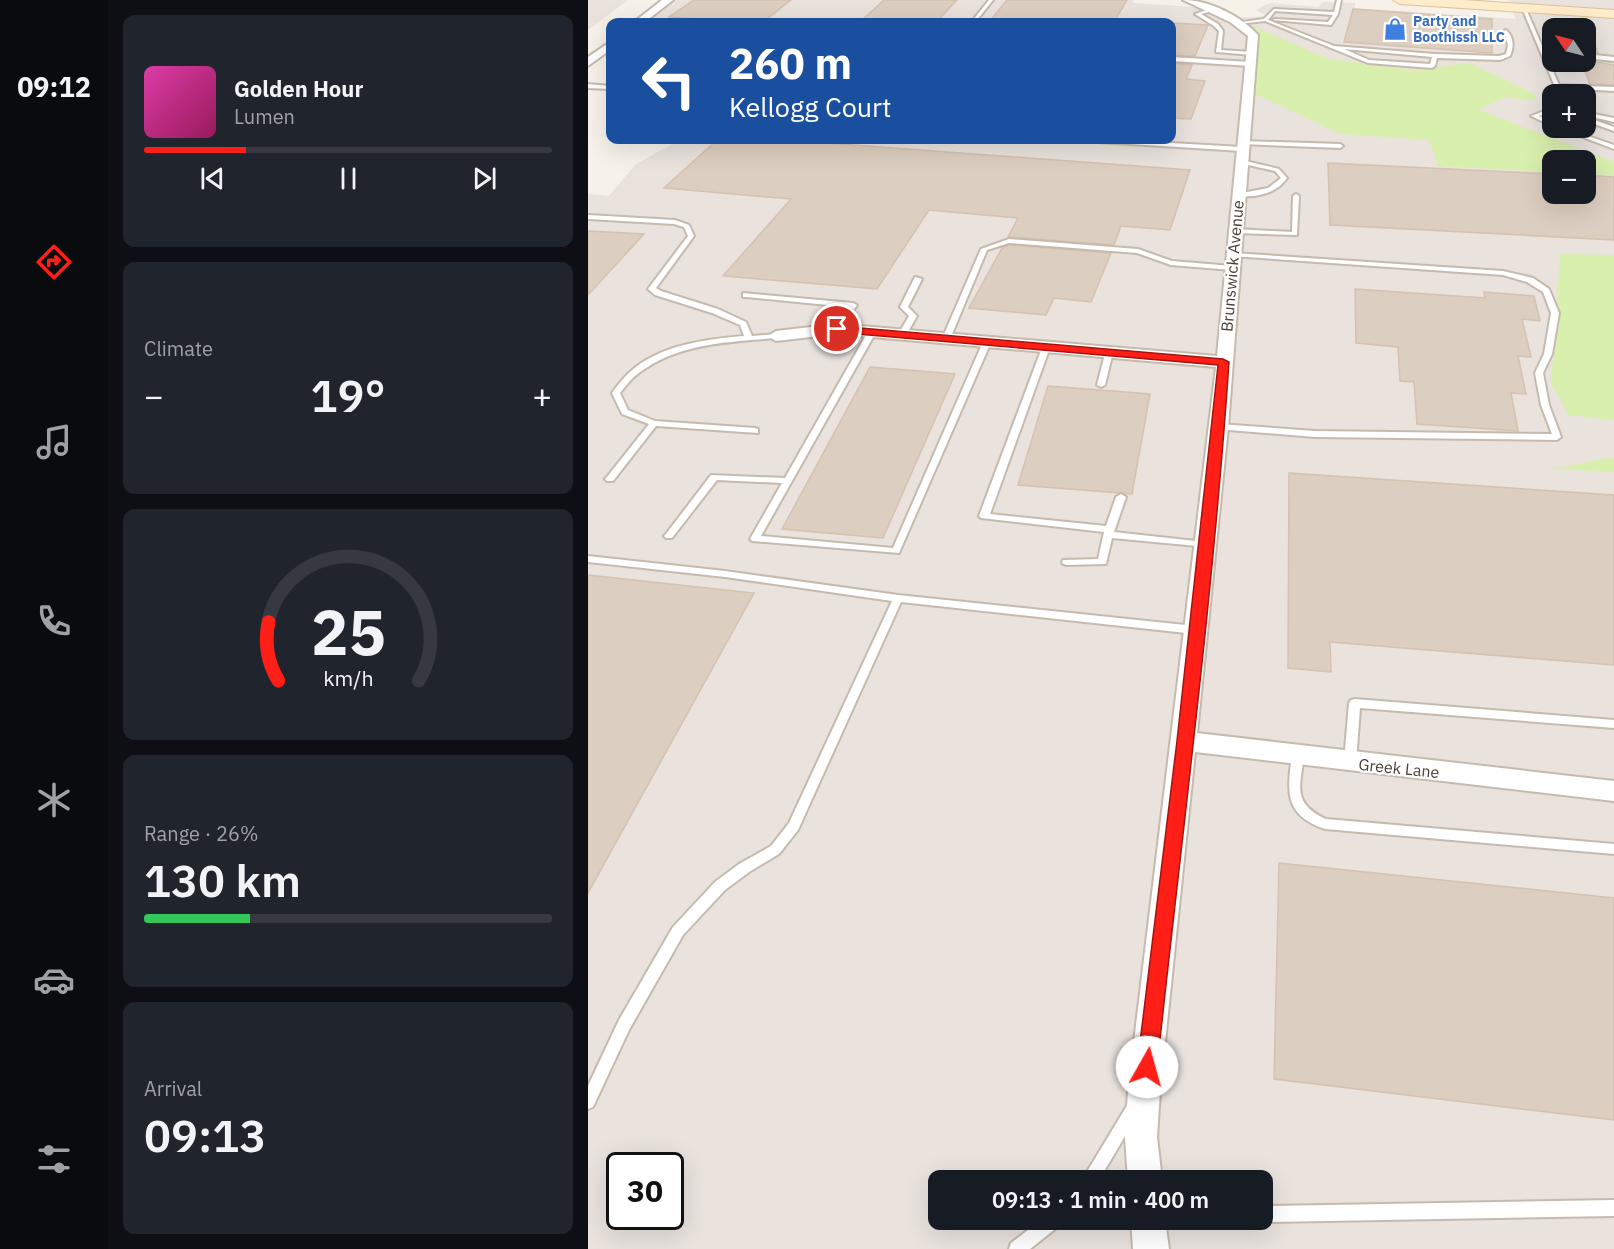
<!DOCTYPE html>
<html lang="en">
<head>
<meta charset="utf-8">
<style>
  body { margin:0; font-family:"IBM Plex Sans",sans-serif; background:#20242c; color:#f1f3f6; height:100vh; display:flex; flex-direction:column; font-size:22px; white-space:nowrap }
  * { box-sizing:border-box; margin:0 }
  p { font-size:20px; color:#9ea1a6 }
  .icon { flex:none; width:33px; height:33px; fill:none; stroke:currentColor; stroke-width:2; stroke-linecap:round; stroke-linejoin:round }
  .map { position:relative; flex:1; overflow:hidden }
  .side { display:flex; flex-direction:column; gap:15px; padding:15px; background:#0d0f14; width:480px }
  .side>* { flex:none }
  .guide { position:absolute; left:18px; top:18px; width:570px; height:126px; border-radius:12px; box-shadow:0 6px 24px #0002; background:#1a4fa0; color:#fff; overflow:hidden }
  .needle { width:39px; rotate:305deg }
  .buttons { position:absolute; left:954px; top:18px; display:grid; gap:12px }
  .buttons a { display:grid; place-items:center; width:54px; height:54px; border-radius:12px; background:#171b24; box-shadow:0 6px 24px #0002; font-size:30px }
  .speed { position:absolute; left:18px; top:1152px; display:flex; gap:12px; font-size:30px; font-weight:700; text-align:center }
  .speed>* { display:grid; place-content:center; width:78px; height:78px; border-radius:50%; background:#171b24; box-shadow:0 6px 24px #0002; line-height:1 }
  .speed .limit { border:3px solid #111; border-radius:9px; background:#fff; color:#111 }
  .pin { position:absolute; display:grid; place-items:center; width:51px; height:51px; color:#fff; margin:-26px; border:3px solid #fff; border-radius:50%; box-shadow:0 2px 6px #0007 }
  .me { position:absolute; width:66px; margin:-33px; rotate:7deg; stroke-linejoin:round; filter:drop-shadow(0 0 4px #0008) }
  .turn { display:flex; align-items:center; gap:21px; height:126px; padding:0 24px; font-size:27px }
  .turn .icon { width:78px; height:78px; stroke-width:2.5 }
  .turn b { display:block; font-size:42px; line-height:51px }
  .big { font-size:45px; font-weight:600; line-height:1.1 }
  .side .tile { flex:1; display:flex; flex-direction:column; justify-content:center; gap:9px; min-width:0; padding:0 21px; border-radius:12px; background:#20242c }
  .side .dial { align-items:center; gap:0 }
  .dial svg { height:156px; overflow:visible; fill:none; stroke:#363941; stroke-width:7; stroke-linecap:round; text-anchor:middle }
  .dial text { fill:#f1f3f6; stroke:none }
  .song { display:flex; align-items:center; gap:18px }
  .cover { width:72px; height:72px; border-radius:9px; background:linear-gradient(135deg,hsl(320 70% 55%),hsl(330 70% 35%)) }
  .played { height:6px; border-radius:3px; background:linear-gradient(90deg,#ff1f17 25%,#363941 25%) }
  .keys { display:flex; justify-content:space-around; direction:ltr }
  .heat { display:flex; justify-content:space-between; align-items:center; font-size:33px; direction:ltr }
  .charge { height:9px; border-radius:4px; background:linear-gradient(90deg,#34c759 26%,#363941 0) }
  .trip { position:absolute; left:340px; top:1170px; width:345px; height:60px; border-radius:12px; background:#171b24; box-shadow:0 6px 24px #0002; font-weight:600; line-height:60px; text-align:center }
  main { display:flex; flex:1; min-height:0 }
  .tabs { display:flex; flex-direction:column; width:108px; justify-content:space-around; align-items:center; background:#090b0e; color:#9ea1a6 }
  .tabs .icon { width:42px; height:42px }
  .tabs .current { color:#ff1f17 }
  .tabs b { font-size:27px; color:#f1f3f6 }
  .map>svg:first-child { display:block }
</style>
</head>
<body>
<main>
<nav class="tabs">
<b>09:12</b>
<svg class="icon current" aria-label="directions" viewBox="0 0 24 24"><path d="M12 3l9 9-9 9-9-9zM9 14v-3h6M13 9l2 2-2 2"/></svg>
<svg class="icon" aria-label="music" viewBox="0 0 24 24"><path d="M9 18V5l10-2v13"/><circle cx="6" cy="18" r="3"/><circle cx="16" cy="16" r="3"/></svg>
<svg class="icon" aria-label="phone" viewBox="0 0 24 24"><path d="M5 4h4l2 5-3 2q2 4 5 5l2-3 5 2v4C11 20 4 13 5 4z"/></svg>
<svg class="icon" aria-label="climate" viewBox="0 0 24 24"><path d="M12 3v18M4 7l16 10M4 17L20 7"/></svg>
<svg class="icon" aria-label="car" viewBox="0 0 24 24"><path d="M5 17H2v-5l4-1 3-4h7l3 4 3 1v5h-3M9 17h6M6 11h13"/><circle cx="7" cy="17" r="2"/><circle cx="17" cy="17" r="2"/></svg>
<svg class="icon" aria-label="filters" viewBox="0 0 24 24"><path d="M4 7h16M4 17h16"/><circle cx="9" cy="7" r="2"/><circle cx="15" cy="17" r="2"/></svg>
</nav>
<section class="side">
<div class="tile">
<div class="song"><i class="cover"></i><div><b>Golden Hour</b><p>Lumen</p></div></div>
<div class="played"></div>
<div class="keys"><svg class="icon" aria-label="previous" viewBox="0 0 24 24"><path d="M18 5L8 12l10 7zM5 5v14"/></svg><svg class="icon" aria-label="pause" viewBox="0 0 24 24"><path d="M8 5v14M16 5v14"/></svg><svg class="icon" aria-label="next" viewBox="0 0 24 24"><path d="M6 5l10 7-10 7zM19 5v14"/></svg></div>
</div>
<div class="tile"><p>Climate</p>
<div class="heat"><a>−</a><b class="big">19°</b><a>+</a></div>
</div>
<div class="tile dial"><svg viewBox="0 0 100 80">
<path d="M14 69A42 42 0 1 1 86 69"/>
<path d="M14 69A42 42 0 0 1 9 39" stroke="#ff1f17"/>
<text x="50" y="56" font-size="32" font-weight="700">25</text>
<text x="50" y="72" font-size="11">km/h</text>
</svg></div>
<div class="tile"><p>Range · 26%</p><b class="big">130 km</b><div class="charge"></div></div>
<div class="tile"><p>Arrival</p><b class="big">09:13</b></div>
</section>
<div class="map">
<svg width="1026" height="1249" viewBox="0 0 1026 1249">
  <rect width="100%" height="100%" fill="#f6f1e9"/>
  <path fill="#e9e2dd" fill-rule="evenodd" d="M0,0h40l-40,30z
    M87,0h459l-1,3 76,5 24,10 35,-2 -12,-6 14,-7 48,4 5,-5 32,1v5l161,11 -8,-19h106v1249h-1026v-1055l21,2 26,-31 44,-25h493v-118h-526zM964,28h34v34h-34zM964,94h34v34h-34zM964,160h34v34h-34zM32,1166h50v50h-50zM351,1180h324v40h-324z"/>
  <path fill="#d9efae" d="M662,25l79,34 85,11 55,-7 64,30 5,8 -34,-4 -25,13 135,52v13l-28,-1v-14h-34v12l-114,-6 -9,-26 -89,-6 -87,-41z
    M972,254l54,1v165l-45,-5 -18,-31z
    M1026,457v15l-62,-3z"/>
  <path fill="#dccec0" stroke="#d5c2af" stroke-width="1.5" d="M106,0h97l-28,22h-46l4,-2 -52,-3z
    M296,0h73l-21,22h-76z
    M419,0h120l-13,22 -124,-1z
    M765,9l139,10v34l-148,-11z
    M584,23l36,2 -13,31 -23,-1z
    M998,24l12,29 -12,-1z
    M998,60l28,5v20l-24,-1 -9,-22z
    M584,63l20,2 -6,14 19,2 -14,38 -19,-1z
    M129,140h69l404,30 -20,60 -49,-4 -7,19 -106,-8 10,-19 -89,-8 -52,79 -154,-13 68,-77 -127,-11z
    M740,163l224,11v20h34v-19l28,2v63l-284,-15z
    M0,231l56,3 -56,61z
    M421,245l102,8 -20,49 -37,-4 -8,17 -77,-7 33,-60z
    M767,289l130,9 -1,-6 50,4 6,25 -18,-2 9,38 -13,-1 8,38 -15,-1 7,38 -101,-7 -3,-42 -14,-1 -2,-34 -42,-4z
    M282,367l85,7 -72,164 -101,-9z
    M460,386l102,8 -18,100 -114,-9z
    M701,473l325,22v170l-284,-23 1,30 -43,-4z
    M0,575l166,18 -166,300z
    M691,863l335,35v222l-340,-41z"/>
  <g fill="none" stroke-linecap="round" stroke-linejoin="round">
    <g stroke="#c6baad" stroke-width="4">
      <path id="lane" d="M401,0h4l-16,20h-4z
        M749,0h4l-3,14 -7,11 -58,-5 2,-1 53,3 5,-7 -58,-4 -7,9 66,26 101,8 64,2 7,-2 2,-9 -4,-14 2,-1c8,7 8,17 4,26l-10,4 -63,-2 -2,8 -3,2 -64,-5 -103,-42 -27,3 -2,-1 28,-4 10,-10 60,3zM756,49l88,8 -2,7 -61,-4z
        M934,8l4,1 33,76 55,2v4l-54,-3 3,6h-5z
        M622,9l2,2 -11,3 17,10 5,7 -2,19 30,2 2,3 -37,-3 3,-21 -5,-5 -19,-12z
        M54,20l47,1 2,1h-51z
        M998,54l28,3v4l-28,-3z
        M584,57l78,5 3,2 -3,2 -78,-5z
        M0,84l22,2v3l-22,-1z
        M964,108v4l-13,4 13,6v4l-21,-10z
        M1006,114l20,4v4l-22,-5v-2z
        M998,117l28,10v4l-28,-10z
        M970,128h7l49,17v4z
        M507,140h23l124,7 3,2 -3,2 -144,-9z
        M655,141l97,3 3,2 -3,2 -99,-4 -1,-1z
        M653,160l38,9 8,9c-11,16 -32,20 -50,18v-2l31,-6 13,-10 -6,-7 -36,-8 -1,-1z
        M708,194l3,2 -2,39 -62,-2 -3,-2 3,-2 57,3 1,-36z
        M0,215l87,5 14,5 5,11 -38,52 5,3 57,18 28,13 6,14 24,-2 4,2 -4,2c-47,4 -98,5 -137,35 -8,5 -13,13 -19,20l8,17 27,11 100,7 3,1v4l-102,-7 -43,55h-6l-2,-2 2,-2 42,-53 -27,-10 -10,-21c5,-7 11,-15 18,-21 29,-27 77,-33 114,-36l-4,-11 -28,-12 -57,-18 -7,-6 40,-53 -4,-9 -10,-3 -86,-5z
        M421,239l129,10 34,12 60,5 4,2 -4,2 -61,-5 -34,-12 -128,-10 -22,7 -37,89 -4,2h-3l-1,-2 39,-90z
        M645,253l270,18 30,7 16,11 10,24 -7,41 -9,19 6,32 12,32 -4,3 -242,-3 -99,-8v-4l3,-1 96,7 237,3 -11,-29 -6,-32 9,-19 7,-41 -8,-21 -16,-10 -24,-7 -272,-19 -1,-1z
        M327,277l7,2 -14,28 9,9 -12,21h-6l-1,-2 11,-19 -9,-9z
        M155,293l110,10 4,2 -17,26h-3l-4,-2 15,-22 -102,-10h-3z
        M281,330h6l1,2 -115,204 132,12 90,-206 1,-2h6l1,2 -92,211 -147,-12 -2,-2 32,-56 -65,-3 -45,58h-6l-2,-2 2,-2 45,-59 74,3z
        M455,345h6l1,2 -60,167 116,12 10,-29 5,-3 5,3 -12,35 91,10 3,1 2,2 -2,2 -96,-9 -6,26 -39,1 -4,-1 -1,-2 1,-2 35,-1 6,-27 -123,-14 -2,-2z
        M518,350h3l4,2 -8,33 -4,2 -4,-2z
        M0,556l137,15 173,24 297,31 5,4 -5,4 -294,-32 -103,228 -19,24 -30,18 -24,18 -42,45 -54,95 -36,77 -5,2v-23l31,-66 54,-93 42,-45 24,-18 32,-18 18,-23 103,-222 -167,-24 -137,-15z
        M767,699l259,21v8l-254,-20 -4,54 -2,3 -4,2 -4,-2 -2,-3 5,-59 2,-3z
        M710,750l4,2 2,3c-4,32 -12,48 22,64l288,25v10l-289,-25c-41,-14 -38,-37 -33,-74l2,-3z
        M545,1101l5,3 3,5 -3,5 -39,66h-17l46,-76z
        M1026,1200v16l-351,6 -6,-2h6v-14z
        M453,1220h20l-2,6 -29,23h-21l2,-6z"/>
    </g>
    <g stroke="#c6baad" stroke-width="4">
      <path id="street" d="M74,0h11l-28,22h-11z
        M595,0c26,0 58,16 75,35l-30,392 -31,306 417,48v20l-419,-49 -35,339 -3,46 5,43h-34l-3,-43 3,-46 88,-724 -379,-33 -61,7 -8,-5 8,-5 61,-7 380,32 31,-320 -18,-14z
        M22,42v8l-22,16v-9z
        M543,1220h34l4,29h-36z"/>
    </g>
    <g stroke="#dec396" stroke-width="2">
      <path id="secondary" d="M805,0h70l151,10v8l-214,-14z"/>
    </g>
    <use href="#lane" fill="#fff" fill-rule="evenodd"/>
    <use href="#street" fill="#fff" fill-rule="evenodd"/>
    <use href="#secondary" fill="#ffecca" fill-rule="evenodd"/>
  </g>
  <path fill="#ff1f17" stroke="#a6140f" stroke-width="1.5" d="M249,326l386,33 6,3c-16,236 -47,471 -72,705l-3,7 -7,3 -7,-3 -3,-7 40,-326 41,-376 -384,-33v-5z"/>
  <defs>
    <g id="shop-bare" transform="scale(1.8)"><path d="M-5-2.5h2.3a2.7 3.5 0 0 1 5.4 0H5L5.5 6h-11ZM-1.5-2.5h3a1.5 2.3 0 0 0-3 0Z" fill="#3f7fe0" stroke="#fff" stroke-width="2.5" paint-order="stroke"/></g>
  </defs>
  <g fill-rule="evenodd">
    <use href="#shop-bare" x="807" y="29"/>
  </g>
  <g text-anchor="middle" stroke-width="4.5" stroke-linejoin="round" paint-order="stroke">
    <g font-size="14" font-weight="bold" fill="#366cbe" stroke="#fff" text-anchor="start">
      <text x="825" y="26">Party and<tspan x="825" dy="16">Boothissh LLC</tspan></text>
    </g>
    <g font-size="16" fill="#4b4036" stroke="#fff">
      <text transform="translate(644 266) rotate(-85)" y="6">Brunswick Avenue</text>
      <text transform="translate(811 768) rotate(6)" y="6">Greek Lane</text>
    </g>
  </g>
</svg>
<div class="buttons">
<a><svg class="needle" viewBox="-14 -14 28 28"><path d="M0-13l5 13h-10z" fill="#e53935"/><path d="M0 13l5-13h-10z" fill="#9ea1a6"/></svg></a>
<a>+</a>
<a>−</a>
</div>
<div class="speed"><div class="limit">30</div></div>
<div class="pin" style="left:249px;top:329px;background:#d93025"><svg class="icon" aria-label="arrive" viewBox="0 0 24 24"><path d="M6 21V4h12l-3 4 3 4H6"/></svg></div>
<svg class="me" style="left:559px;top:1067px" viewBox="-20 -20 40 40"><circle r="19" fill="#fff"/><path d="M0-13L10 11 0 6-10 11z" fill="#ff1f17"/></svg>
<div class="trip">09:13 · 1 min · 400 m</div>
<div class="guide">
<div class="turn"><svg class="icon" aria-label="left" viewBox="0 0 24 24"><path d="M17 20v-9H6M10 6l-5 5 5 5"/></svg><div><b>260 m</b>Kellogg Court</div></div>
</div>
</div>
</main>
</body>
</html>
